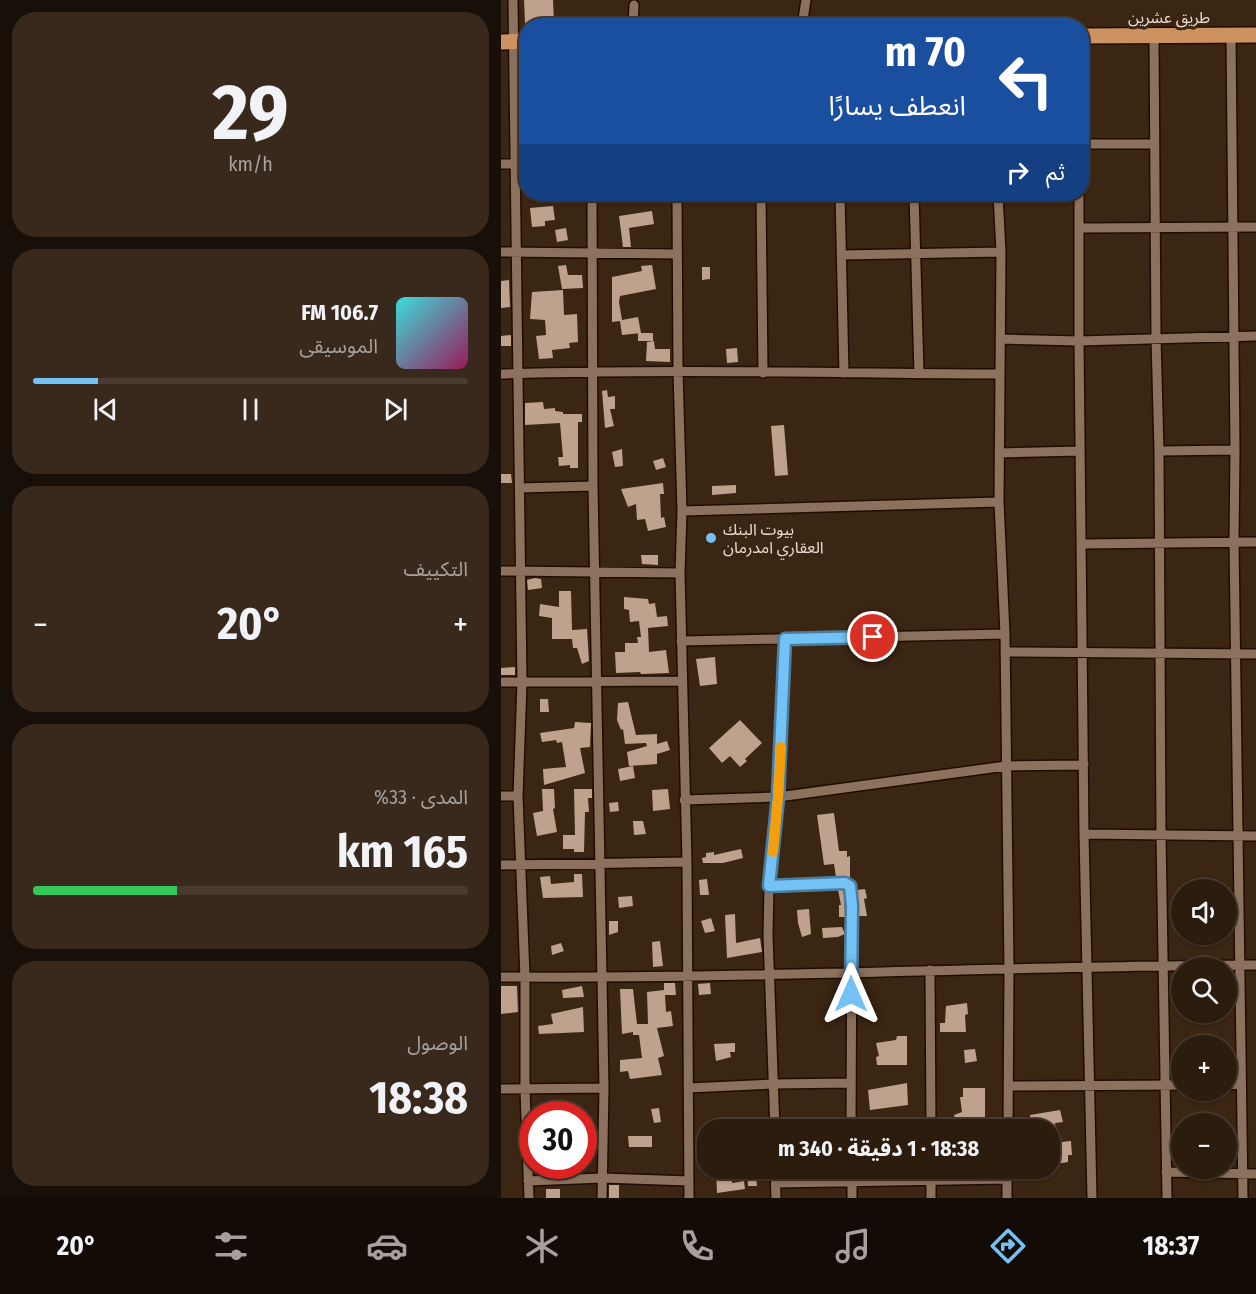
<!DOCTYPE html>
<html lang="ar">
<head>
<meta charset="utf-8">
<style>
  body { margin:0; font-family:"Fira Sans Condensed","Noto Sans Arabic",sans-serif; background:#38291c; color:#f1f3f6; direction:rtl; height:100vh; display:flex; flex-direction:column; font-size:22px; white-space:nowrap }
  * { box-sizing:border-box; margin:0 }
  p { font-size:20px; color:#a6a19e }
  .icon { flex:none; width:33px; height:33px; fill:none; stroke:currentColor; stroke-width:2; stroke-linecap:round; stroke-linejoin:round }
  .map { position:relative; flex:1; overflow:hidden; direction:ltr }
  .details { display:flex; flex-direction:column; gap:12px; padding:12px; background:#180f08; width:501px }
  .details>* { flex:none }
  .banner { position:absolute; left:18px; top:18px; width:570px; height:183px; border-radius:24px; box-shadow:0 2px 4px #0004,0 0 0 2px #483a2e; direction:rtl; background:#1a4fa0; color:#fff; overflow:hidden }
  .controls { position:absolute; left:670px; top:879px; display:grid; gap:12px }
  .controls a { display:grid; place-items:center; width:66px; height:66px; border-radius:50%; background:#2c1c0e; box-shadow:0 2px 4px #0004,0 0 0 2px #483a2e; font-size:30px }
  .speed { position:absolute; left:18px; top:1101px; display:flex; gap:12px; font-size:30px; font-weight:700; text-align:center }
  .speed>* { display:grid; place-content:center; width:78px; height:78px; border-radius:50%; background:#2c1c0e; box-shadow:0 2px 4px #0004,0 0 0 2px #483a2e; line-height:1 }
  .speed .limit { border:9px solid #d22; background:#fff; color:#111 }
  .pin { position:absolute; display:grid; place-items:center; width:51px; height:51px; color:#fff; margin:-26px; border:3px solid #fff; border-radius:50%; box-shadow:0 2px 6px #0007 }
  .me { position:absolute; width:66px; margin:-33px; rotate:0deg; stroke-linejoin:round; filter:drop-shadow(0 0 4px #0008) }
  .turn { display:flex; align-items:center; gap:21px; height:126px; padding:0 24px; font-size:27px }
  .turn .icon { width:78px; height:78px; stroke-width:2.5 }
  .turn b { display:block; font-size:42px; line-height:51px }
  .then { display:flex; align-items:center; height:57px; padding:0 24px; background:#0003; gap:12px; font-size:22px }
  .big { font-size:45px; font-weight:700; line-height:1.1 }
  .details .card { flex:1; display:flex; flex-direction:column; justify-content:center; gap:9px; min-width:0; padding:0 21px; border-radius:24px; background:#38291c }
  .details .dial { align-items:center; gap:0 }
  .dial b { font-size:78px; line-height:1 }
  .song { display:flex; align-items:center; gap:18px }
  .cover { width:72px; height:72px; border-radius:9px; background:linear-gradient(135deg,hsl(180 70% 55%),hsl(330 70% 35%)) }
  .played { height:6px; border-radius:3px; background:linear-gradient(90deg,#73c1f5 15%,#483a2e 15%) }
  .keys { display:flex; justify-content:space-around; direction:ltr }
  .heat { display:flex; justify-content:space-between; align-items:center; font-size:33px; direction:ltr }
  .charge { height:9px; border-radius:4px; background:linear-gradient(90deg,#34c759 33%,#483a2e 0) }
  .trip { position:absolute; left:196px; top:1119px; width:363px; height:60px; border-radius:24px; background:#2c1c0e; box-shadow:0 2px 4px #0004,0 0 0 2px #483a2e; font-weight:700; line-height:60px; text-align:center; direction:rtl }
  .tab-bar { display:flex; height:96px; justify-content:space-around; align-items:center; background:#120b06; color:#a6a19e }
  .tab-bar .icon { width:42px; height:42px }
  .tab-bar .selected { color:#73c1f5 }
  .tab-bar b { font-size:27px; color:#f1f3f6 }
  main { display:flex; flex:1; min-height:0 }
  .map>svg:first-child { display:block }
</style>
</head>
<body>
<main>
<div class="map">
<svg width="755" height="1198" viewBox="0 0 755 1198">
  <rect width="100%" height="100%" fill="#3b2513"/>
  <path fill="#bea28d" d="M23,0h29l1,23h-29z
    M101,194h10v8h-9z
    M52,206l2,14 -10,1v5l-13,1 -2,-19z
    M151,211l2,13 -25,4 2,19h-8l-4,-31z
    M65,228l2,12 -11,2 -2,-12z
    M65,265l2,10h14l1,13 -21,1 -4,-23z
    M151,265l4,24 -36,7 -1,6 3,18 16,-3 3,16 -19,2 -2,-14 -8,1v-45l30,-6 -1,-5z
    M201,267h8v12l-8,1z
    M8,280l1,27 -9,1v-27z
    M62,290l1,25 13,-1 1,28 -9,1 1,5 -18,2 1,8 -14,1 -3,-23 10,-1 -1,-15 -15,-1 2,-27z
    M137,333h15v8h-15z
    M10,335v11h-10v-10z
    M153,341l1,8h15v13l-24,-1 1,-19z
    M236,348l1,14 -11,1 -1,-14z
    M106,390l1,7 7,-1v13h-5l4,17 -9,2 -3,-37z
    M42,402l1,7 11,-1v3l8,1v2h19v8h-4v46h-8v-3l-11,1 -1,-9h5l-3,-34 -35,2v-22z
    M283,425l4,50 -13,1 -4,-50z
    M121,449l1,17 -8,1 -3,-15z
    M162,458l3,9 -10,3 -3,-9z
    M0,474h10l1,9h-11z
    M162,483l1,11h-4l1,24 3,-1 2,10 -18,4 -3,-12 -8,1 -1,-16 -8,3 -7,-18z
    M235,485v8l-24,2v-9z
    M140,555h17v10l-16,-1z
    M34,578l6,1 1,9 -14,2 -1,-10z
    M58,591h12l1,39 15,-1 2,32 -7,3 -5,-16h-4l-1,-9h-20v-21l-13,-2 1,-12 19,3z
    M123,597l24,2 1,5 6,-1 2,14 10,-1 1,10 -20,2 1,24 17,-2 3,23 -28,1 -1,-2 -24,1 -1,-21h10v-9h13l-1,-6h4l-2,-16 -9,1 -1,-12 -5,-1z
    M214,657l2,27 -17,2 -4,-27z
    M14,667v8h-14v-7z
    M39,699h8l1,13h-9z
    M127,702l8,33 21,-1v10l10,-3 3,9 -13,4v10l-28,2 -2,-14 20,-6 -1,-3 -21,1 -2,-15 -2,1 -4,-10 1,-17z
    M239,720l22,23 -17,16 2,2 -7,6 -10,-11 -8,7 -13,-15z
    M74,722l16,1 -1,24 -10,1 5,25 -41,12 -1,-16 23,-2 -4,-25 -5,1 -1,-3 -14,2 -2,-9 34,-5z
    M132,766l2,12 -15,3 -2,-12z
    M41,789h12l1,19 -2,1 4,23 -20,4 -4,-23 10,-2z
    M73,789h18v9h-4l1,14h-4l-1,40h-10v-3h-11v-14h12z
    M167,789l2,20 -17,2 -1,-21z
    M117,802l1,9 -9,1 -1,-9z
    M333,813l5,38h8v6l3,-1v22l-14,-1 -2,-13 -10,1 -7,-50z
    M132,821h10l3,13 -12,1z
    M240,849l2,9 -20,5h-20l-1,-5 4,-1v-4l8,-1v3z
    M73,874h8l1,23 -40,1 -3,-21 10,-1 1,8 23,-2z
    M206,879l2,16h-9l-1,-15z
    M364,889l2,9 -3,1 3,17h-8l-2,-26z
    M337,890h6l1,27h-6v-12h2z
    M131,896l1,10 -14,2 -1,-11z
    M308,909l2,25 -9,3 -4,-14 -1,-13z
    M234,914l1,29 24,-5 2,14 -35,6 -2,-43z
    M210,918l4,13 -10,2 -4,-12z
    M108,921h9v11l-9,3z
    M341,927l3,7 -7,3 -15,1 -1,-10z
    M159,941l3,25 -10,1 -1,-25z
    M60,943l3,8 -12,4 -1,-9z
    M163,983h11l1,12h-11l1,17 5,-1 2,15 -16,2 7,28 -6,2 4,17 -32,4 -2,-8 -8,1v-12l22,-2 -3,-23h-6v-3l-11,2 -2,-45h13l4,35h11l-1,-32 17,-2z
    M209,983l1,11 -12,1 -1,-11z
    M0,986h16l1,26 -17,2z
    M81,986l2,11 -21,1 -1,-8z
    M466,1003l1,11 -3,1 1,17h-26v-9h5l1,-17z
    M82,1007l1,25 -45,2 -1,-8 15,-2 -2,-10z
    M396,1036h10v29h-30l-1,-8 3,-1 -3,-13 20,-3z
    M234,1043v9h-5l1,5 -15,4 -2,-17z
    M474,1049l2,12 -12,2 -1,-13z
    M406,1083l1,22 -38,5 -2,-20z
    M462,1088h22v42h-28l-3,-15 8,-3 -2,-15h3z
    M158,1108l2,14 -7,1 -3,-14z
    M559,1110l3,12 -8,1 1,7h-25l-1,-15z
    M127,1136h24v11h-23z
    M570,1141l1,14h-4v7l-18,3 2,-22z
    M215,1168h15l1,15 12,-2 1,8 -28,4z
    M246,1168h8l2,18h-9z
    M108,1185h10v13h-10z
    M45,1189h14v9h-14z"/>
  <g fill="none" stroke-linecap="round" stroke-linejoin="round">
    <g stroke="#210d00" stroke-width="12">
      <path id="minor" d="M12,0l9,683 -4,113 7,181v113l4,108
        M132,26l1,-21
        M301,26l4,-26
        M653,35l2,303 3,113 2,384 6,363
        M730,36l4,414 -1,92 9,656
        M580,144h73
        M0,164h14
        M91,194l1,292 11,602 -2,110
        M176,194l1,177 4,140 -2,62 7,289 2,336
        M260,194l2,179
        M339,194l4,179
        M413,194l5,180
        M497,194l3,58 -2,250 6,132 4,335 -1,161
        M578,194v147l5,493 8,364
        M579,228l176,-1
        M0,252l176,2
        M341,255l159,-3
        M499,339l79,2 177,-5
        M0,374c166,-5 332,-1 497,0
        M658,451l76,-1
        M498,453l81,-2
        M19,488l73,-2
        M181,511l317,-9
        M581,544l174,-2
        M0,571l179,2
        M180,641l324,-7
        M504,652l251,2
        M0,682l181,-1
        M0,796h17
        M183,800l94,-3 228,-31 78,-1
        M583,834l172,2
        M0,865l186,-3
        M268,886l76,-3 5,3 2,20 -1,224
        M429,970l1,160
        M0,977c252,2 503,-11 755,-12
        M726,1085l14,-1
        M507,1086l174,-1
        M187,1088l85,-4 77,-1
        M0,1089l103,-1
        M274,1130l-7,-195 1,-49 9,-89 7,-158
        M274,1168l1,30
        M351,1168v30
        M430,1168v30
        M506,1168v30
        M665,1172l90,2
        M27,1181l74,-3 87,3
        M275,1183l231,-4"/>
    </g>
    <g stroke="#210d00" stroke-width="18">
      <path id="primary" d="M580,36l175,-1
        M0,42l26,-1"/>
    </g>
    <use href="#minor" stroke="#8c725e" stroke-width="9"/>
    <use href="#primary" stroke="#cd9260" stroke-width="15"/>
  </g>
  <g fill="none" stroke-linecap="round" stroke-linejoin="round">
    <g stroke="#4b7d9f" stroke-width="15">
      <path id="route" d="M350,994l1,-88 -2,-20 -5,-3 -76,3 9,-89 7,-158 88,-2"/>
    </g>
    <use href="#route" stroke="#73c1f5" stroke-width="10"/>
    <path stroke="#f59e0b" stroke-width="10" d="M272,852l5,-55 3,-50"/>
  </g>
  <circle fill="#73c1f5" stroke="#3b2513" stroke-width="2" cx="210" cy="538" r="6"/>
  <g text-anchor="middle" stroke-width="6" stroke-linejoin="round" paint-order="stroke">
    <g font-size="16" fill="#ebdcd1" stroke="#3b2513">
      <text x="668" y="23">طريق عشرين</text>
    </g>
    <g font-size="16" fill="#ebdcd1" stroke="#3b2513" text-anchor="start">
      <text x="222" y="535">بيوت البنك<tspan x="222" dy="18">العقاري امدرمان</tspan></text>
    </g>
  </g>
</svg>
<div class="controls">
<a><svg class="icon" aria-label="sound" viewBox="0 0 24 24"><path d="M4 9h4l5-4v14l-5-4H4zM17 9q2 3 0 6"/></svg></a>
<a><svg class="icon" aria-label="search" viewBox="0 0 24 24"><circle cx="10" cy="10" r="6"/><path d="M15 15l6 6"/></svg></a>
<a>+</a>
<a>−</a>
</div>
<div class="speed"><div class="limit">30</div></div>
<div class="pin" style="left:372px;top:637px;background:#d93025"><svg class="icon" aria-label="arrive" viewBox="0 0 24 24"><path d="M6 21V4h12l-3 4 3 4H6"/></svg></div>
<svg class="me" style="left:350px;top:994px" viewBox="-20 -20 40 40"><path d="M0-17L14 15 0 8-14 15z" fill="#73c1f5" stroke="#fff" stroke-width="4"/></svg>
<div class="trip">18:38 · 1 دقيقة · 340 m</div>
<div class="banner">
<div class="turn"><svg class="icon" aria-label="left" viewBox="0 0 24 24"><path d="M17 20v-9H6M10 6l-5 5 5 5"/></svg><div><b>70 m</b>انعطف يسارًا</div></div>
<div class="then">ثم<svg class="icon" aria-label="right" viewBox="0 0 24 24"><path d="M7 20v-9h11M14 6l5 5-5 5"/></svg></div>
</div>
</div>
<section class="details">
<div class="card dial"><b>29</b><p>km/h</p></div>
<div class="card">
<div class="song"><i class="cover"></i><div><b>106.7 FM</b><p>الموسيقى</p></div></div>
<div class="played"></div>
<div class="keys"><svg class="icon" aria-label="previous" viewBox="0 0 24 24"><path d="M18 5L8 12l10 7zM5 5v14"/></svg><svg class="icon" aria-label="pause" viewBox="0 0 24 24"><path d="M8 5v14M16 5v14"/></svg><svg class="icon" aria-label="next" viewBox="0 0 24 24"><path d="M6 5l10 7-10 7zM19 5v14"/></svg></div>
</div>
<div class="card"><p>التكييف</p>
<div class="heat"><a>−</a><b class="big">20°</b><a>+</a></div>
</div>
<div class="card"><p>المدى · 33%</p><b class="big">165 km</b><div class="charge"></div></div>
<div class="card"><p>الوصول</p><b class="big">18:38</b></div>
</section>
</main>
<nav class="tab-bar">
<b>18:37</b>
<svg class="icon selected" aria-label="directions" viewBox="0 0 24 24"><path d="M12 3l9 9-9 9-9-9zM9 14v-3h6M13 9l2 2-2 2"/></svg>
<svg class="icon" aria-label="music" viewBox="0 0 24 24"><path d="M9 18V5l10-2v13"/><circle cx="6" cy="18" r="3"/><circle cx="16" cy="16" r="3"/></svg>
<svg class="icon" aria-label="phone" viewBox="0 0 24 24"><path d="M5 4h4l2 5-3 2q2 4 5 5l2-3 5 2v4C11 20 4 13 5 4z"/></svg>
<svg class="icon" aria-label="climate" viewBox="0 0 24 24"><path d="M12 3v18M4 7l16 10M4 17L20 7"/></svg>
<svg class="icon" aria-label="car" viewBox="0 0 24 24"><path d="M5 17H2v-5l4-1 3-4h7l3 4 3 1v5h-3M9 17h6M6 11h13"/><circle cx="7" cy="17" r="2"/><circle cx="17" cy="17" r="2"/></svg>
<svg class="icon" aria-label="filters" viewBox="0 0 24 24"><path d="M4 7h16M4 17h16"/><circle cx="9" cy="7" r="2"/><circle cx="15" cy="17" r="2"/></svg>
<b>20°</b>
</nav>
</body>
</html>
